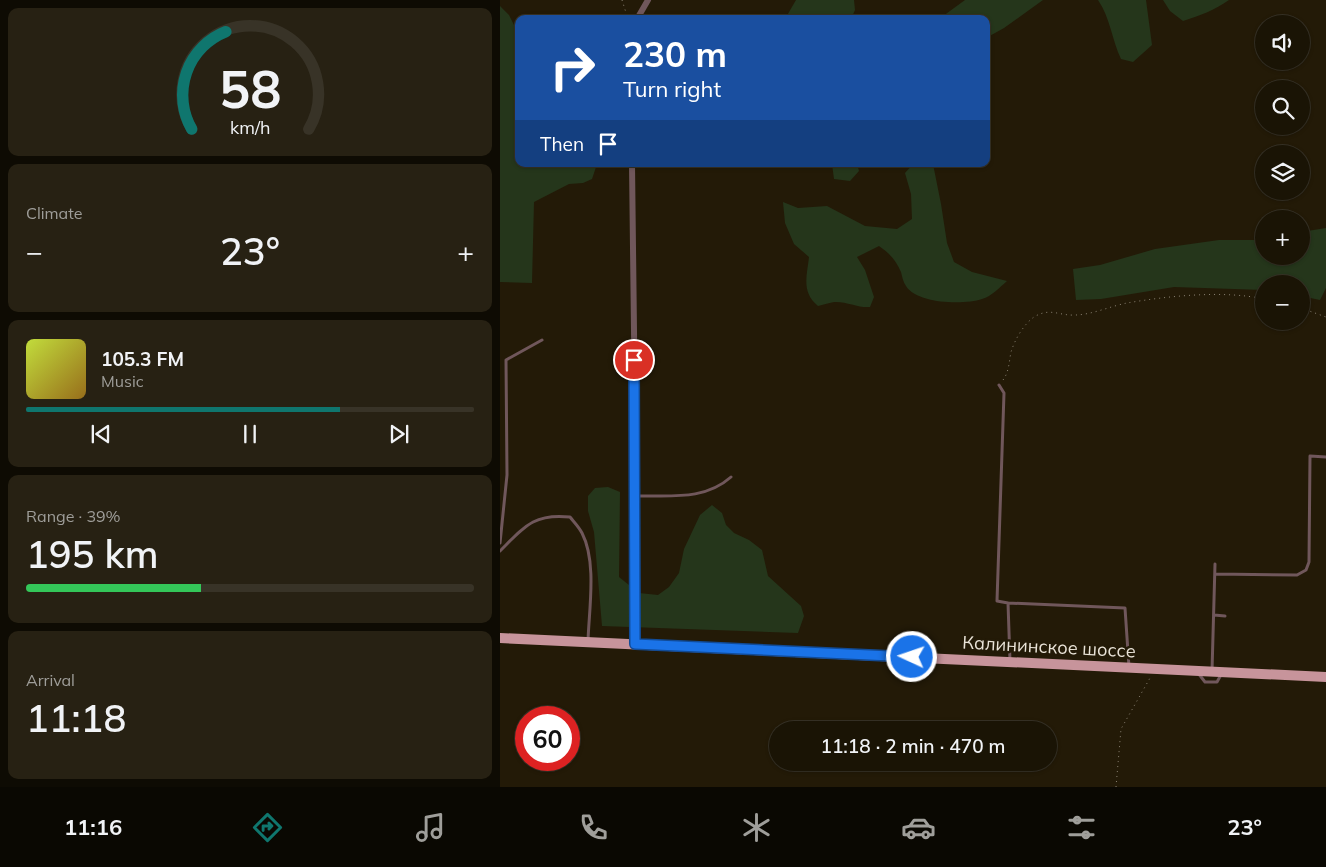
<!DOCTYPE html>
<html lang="en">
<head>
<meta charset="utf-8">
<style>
  body { margin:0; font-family:Mulish,sans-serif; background:#272113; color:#f1f3f6; height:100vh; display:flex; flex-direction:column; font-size:19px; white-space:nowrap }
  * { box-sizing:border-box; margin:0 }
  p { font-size:16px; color:#9f9e9a }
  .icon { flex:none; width:28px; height:28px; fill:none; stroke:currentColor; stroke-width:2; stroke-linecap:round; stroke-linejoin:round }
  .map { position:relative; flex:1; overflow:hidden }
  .sheet { display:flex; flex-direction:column; gap:8px; padding:8px; background:#0e0b03; width:500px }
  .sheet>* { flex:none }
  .guide { position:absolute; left:15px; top:15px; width:475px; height:152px; border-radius:10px; box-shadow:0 1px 4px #0004,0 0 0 1px #383327; background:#1a4fa0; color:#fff; overflow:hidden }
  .buttons { position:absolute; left:755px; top:15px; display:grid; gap:10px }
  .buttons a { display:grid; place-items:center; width:55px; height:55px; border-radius:50%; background:#1a1405; box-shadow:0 1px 4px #0004,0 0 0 1px #383327; font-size:25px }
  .speed { position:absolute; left:15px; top:706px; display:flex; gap:10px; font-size:25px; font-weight:700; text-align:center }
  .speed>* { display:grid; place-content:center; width:65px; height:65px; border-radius:50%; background:#1a1405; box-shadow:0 1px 4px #0004,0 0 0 1px #383327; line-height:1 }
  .speed .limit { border:8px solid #d22; background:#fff; color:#111 }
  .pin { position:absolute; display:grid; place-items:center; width:42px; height:42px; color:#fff; margin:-21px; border:2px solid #fff; border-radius:50%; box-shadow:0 1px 5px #0007 }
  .me { position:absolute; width:55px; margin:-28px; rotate:273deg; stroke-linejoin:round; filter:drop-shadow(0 0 4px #0008) }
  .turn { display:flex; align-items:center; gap:18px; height:105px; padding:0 25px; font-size:22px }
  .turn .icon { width:65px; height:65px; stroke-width:2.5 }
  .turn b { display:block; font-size:35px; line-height:42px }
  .then { display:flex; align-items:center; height:48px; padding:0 25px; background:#0003; gap:10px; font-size:19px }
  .big { font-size:38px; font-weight:600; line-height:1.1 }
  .sheet .tile { flex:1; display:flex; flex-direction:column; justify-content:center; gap:8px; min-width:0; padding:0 18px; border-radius:10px; background:#272113 }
  .sheet .dial { align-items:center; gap:0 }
  .dial svg { height:130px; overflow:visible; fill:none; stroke:#383327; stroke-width:7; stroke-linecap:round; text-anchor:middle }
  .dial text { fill:#f1f3f6; stroke:none }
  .song { display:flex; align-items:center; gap:15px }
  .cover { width:60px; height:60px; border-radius:8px; background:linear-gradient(135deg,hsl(70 70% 55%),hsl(40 70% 35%)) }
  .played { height:5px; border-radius:2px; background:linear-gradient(90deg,#0f766e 70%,#383327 70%) }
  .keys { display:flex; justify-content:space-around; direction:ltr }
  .heat { display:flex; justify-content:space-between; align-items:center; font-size:28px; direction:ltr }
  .charge { height:8px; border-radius:4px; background:linear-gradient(90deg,#34c759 39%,#383327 0) }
  .trip { position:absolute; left:269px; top:721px; width:288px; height:50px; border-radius:25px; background:#1a1405; box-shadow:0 1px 4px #0004,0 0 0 1px #383327; font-weight:600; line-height:50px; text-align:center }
  .tabs { display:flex; height:80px; justify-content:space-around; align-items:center; background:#0a0802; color:#9f9e9a }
  .tabs .icon { width:35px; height:35px }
  .tabs .active { color:#0f766e }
  .tabs b { font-size:22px; color:#f1f3f6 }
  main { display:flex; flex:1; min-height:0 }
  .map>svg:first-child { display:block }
</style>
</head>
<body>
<main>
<section class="sheet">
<div class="tile dial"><svg viewBox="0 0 100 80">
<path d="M14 69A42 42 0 1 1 86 69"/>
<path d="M14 69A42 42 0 0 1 35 9" stroke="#0f766e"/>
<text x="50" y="56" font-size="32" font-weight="700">58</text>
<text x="50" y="72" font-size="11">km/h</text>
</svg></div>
<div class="tile"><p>Climate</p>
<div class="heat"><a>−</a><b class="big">23°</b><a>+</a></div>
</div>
<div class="tile">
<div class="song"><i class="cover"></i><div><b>105.3 FM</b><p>Music</p></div></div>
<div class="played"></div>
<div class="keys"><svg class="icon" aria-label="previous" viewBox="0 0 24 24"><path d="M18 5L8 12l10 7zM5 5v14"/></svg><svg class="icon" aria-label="pause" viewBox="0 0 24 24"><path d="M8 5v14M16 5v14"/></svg><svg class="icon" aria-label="next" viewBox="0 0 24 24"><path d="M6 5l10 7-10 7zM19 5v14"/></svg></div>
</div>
<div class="tile"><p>Range · 39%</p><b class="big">195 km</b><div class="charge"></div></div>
<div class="tile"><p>Arrival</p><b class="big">11:18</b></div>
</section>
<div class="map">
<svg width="826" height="787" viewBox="0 0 826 787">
  <rect width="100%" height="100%" fill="#231a07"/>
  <path fill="#25361b" d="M296,0h58l1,10 -4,9h-66z
    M465,0h78l-39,28 -18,10v-19h-47z
    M598,0h48l6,45 -19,17 -12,-3c-9,-19 -11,-42 -23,-59z
    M663,0h66c-14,10 -30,16 -46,21l-13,-10z
    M0,6l9,9 5,10 5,23v116h78l-5,15 -9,4 -14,1 -35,18 -2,81 -32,-1z
    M332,164h25l2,7 -9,10 -16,-2z
    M413,164h20l8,40 6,39 7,19 18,10 35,9c-8,7 -15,15 -25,18 -18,6 -65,5 -76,-13 -3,-4 -4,-10 -5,-14 -5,-12 -12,-19 -22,-26l-22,11 8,13 9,27 -4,10c-12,1 -24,-6 -36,-5 -6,1 -11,3 -16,4 -17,-14 -11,-30 -9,-49l-15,-13 -9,-21 -2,-21 15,6 29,-2 38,20 32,3 15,-10 -1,-25 -6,-21z
    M826,228v60l-6,12 -19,-4v-12h-37v6l-90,-3 -73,12 -25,1 -3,-31 27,-4 55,-16 64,-9h45v16h37v-24z
    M108,487l12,5 -1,85 20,16 19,2 11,-8 10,-14 5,-24 16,-34 12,-10 10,8 4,12 8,8 15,7 13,10 6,26 33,30 3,10 -6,17 -196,-7 -8,-94 -6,-21v-15l7,-8z"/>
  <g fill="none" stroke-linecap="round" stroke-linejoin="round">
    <path stroke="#8c8475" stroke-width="1" stroke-dasharray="1 4" stroke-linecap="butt" d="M122,0l6,19
      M801,308l25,9
      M503,380c6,-8 6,-18 8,-28 4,-13 13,-28 23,-35 16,-10 25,-1 41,-2 16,0 36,-9 52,-12 41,-7 96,-13 137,-4
      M616,787l5,-58 29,-51"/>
    <path stroke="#70575b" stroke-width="3" d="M499,385l5,8 -7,208 11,2
      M136,496c34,-1 68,5 95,-19
      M0,543l7,-68 -1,-115 36,-20
      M0,551c24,-24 34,-38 70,-34 4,5 9,10 12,16 15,29 7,76 6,108
      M715,574l82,1 9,-5 3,-8 1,-106 16,1
      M714,615l11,1
      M510,661l-2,-58 117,5 4,59
      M712,671l3,-107
      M698,673l7,9h12l5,-9"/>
    <path stroke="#70575b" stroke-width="6" d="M137,19l11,-19
      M132,164l4,333 -1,147"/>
    <path stroke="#c7949b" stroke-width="10" d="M0,638l826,39"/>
  </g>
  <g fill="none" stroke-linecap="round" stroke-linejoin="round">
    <g stroke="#114b97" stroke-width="12">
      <path id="route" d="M134,360l1,284 277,13"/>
    </g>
    <use href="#route" stroke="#1a73e8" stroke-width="9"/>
  </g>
  <g text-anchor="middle" stroke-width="5" stroke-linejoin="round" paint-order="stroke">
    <g font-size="18" fill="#e9e3d7" stroke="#231a07">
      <text transform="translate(549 647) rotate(3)" y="6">Калининское шоссе</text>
    </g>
  </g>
</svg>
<div class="buttons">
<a><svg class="icon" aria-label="sound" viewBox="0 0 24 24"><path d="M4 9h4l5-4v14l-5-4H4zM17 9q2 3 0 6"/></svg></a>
<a><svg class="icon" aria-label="search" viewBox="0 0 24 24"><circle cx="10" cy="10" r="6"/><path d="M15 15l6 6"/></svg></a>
<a><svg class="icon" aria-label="layers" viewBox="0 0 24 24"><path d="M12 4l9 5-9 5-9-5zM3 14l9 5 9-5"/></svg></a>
<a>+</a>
<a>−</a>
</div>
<div class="speed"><div class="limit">60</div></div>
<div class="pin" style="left:134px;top:360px;background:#d93025"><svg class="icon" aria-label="arrive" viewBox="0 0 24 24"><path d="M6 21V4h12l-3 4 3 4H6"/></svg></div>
<svg class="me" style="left:412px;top:657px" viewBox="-20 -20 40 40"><circle r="17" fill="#1a73e8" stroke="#fff" stroke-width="3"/><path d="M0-11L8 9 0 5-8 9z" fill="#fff"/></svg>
<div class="trip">11:18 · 2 min · 470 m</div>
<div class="guide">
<div class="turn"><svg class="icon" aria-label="right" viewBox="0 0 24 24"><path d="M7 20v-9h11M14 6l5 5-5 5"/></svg><div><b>230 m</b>Turn right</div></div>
<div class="then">Then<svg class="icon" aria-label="arrive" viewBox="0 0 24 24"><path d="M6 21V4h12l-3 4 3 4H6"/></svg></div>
</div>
</div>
</main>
<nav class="tabs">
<b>11:16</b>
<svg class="icon active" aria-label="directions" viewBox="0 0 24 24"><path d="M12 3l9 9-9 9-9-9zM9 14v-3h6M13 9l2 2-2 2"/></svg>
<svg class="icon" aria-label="music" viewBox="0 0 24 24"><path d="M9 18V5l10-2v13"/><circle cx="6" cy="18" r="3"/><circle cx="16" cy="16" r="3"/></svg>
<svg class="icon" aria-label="phone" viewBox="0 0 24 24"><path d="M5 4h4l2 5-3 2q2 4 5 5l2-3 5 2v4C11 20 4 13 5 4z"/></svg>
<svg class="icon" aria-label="climate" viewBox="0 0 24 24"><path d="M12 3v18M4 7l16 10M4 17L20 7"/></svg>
<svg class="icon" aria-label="car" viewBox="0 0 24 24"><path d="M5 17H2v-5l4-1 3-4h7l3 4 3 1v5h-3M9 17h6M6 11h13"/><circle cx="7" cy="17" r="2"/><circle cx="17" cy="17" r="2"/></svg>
<svg class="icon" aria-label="filters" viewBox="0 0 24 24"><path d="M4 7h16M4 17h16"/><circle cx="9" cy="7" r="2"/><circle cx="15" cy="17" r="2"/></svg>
<b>23°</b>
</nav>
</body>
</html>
